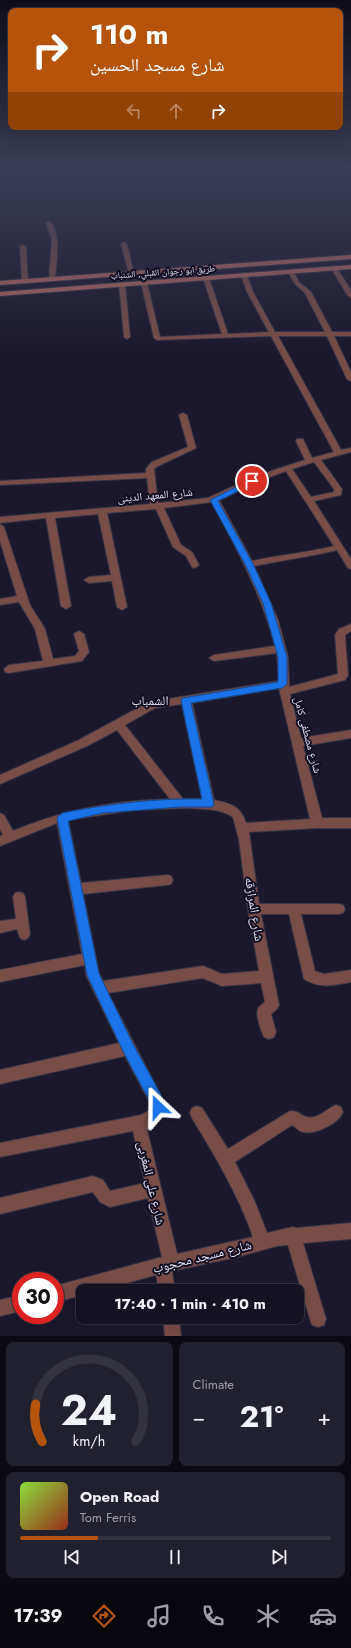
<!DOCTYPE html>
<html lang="en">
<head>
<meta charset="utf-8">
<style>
  body { margin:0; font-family:Jost,"Noto Naskh Arabic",sans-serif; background:#21202e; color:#f1f3f6; height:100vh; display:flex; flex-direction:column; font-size:15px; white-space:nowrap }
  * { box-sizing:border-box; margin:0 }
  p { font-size:13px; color:#9d9ea5 }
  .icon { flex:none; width:22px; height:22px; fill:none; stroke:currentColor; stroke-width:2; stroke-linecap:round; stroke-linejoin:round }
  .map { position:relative; height:1336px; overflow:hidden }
  .details { display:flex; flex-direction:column; gap:6px; padding:6px; background:#0b0a12; flex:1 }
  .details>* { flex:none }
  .guide { position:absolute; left:8px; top:8px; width:335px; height:122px; border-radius:8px; box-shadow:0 4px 16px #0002,0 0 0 1px #33323f; background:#b45309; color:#fff; overflow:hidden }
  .speed { position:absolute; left:12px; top:1272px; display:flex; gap:8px; font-size:20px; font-weight:700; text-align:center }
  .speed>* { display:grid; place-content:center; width:52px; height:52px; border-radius:50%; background:#141221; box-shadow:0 4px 16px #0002,0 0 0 1px #33323f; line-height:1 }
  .speed .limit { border:6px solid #d22; background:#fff; color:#111 }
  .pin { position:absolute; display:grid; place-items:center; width:34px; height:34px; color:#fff; margin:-17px; border:2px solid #fff; border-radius:50%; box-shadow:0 1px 4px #0007 }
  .me { position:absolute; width:44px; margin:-22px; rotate:337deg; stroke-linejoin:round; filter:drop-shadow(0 0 3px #0008) }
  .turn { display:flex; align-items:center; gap:14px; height:84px; padding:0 16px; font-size:18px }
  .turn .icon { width:52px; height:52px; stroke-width:2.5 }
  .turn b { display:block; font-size:28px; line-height:34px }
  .lanes { display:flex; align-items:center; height:38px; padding:0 16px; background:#0003; justify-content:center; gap:20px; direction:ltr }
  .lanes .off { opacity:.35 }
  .big { font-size:30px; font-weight:700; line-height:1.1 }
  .details .widget { flex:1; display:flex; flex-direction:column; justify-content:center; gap:6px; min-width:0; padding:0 14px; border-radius:8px; background:#21202e }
  .details .dial { align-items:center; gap:0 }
  .dial svg { height:104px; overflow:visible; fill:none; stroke:#33323f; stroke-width:7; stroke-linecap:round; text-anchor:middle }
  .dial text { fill:#f1f3f6; stroke:none }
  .song { display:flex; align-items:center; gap:12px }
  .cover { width:48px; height:48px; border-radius:6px; background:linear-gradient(135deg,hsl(90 70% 55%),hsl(10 70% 35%)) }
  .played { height:4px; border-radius:2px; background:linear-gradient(90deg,#b45309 25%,#33323f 25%) }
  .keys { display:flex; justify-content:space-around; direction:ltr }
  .heat { display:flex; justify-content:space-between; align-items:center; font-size:22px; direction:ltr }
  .details .tiles { flex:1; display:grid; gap:6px; grid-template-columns:1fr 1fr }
  .widget:last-child { grid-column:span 2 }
  .trip { position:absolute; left:76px; top:1284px; width:228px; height:40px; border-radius:8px; background:#141221; box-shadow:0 4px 16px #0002,0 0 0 1px #33323f; font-weight:700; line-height:40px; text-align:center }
  .menu { display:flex; height:64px; justify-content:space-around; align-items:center; background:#08070d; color:#9d9ea5 }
  .menu .icon { width:28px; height:28px }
  .menu .selected { color:#b45309 }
  .menu b { font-size:18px; color:#f1f3f6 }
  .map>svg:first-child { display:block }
</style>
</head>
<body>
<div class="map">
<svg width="351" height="1336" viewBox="0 0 351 1336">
  <rect width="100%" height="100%" fill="#1b182c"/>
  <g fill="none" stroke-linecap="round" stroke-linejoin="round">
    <g stroke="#373447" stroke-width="2">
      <path id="street" d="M49,221c13,8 7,45 6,58l-3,2 -3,-2 3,-40 -6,-16z
        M124,242l3,2 7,30 -5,-1 -8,-29z
        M23,245l3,2 2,34 -3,2 -3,-2 -2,-34z
        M334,266l3,2 14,23v7l-3,-2 -17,-28z
        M291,270l2,1 6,11 12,10 21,40h19v4h-17l17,36v9l-4,-2 -20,-43h-49l63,114 10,-2v4l-30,8 21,29 -1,6 -27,6 37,58v10l-3,-1 -11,-18c-28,7 -55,10 -83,16l24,54 10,37 1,30 49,-13 -3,-39 4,-6 12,-5v7l-6,4 3,40 -3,5 -4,1 -51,13 11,44 50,-8v8l-48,8 19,72h29v10h-34l-68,4 10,72h80l4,1 2,4 -2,4 -4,1h-38l14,57 9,3 27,-4v12c-17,3 -31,7 -47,-3l-15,-65h-28l18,91 -2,4 -6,5 5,18 -2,5 -5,2 -5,-2c-3,-7 -10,-24 -5,-30 2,-2 4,-3 6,-5l-4,-19 -39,3 -19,-8 -95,15 55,107c3,28 -6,15 -16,30l30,124 76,-17c-15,-43 -38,-81 -61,-119l-2,-5 2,-5 5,-2 5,2 26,41 62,-38c11,0 10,5 17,6 10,3 21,-9 29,-12l5,2 2,5c-5,12 -28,23 -40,20 -5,-1 -7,-5 -11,-7l-57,37 20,40 12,31 26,-6 3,1 55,-5v16l-48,4 23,76 -2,6 -6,2 -6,-2 -2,-6 -22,-74 -11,1 -40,11 -65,14 3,20h-16l-3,-16 -59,16h-14v4l-28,7v-16l107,-29 -14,-59 -38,9 -10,-5 -7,-10 -93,22v-16l93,-22 10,4 7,11 35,-8 -12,-52 -133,26v-14l141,-28 9,-5 -1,-9 -24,-45 -125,28v-14l119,-27 -33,-68 -1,-10 -85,17v-12l82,-16 -25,-131 -57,23v-10l3,-1 -3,-6v-16l4,2 9,16c53,-22 99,-30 157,-32l-53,-69 -30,16 -87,38v-9l79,-35 70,-38 130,-21 -2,-28 -63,8 -5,-3 5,-3 61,-9c-13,-51 -38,-97 -63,-144l-48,6 17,37 11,7 7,13 -4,3 -3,-1 -6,-11 -13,-9 -17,-38 -49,4 20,94 -5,3 -5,-3 -5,-26 -23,2 -5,-3 5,-3 22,-2 -13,-61 -43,4 16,88 -5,3 -5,-3 -15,-88 -46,5v-6l150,-13 -3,-26 -147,7v-4l146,-8v-4l6,-7 36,-15 -9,-32 4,-2 4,2 9,33 -38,18 -4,3 4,34 50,-5 48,-22 49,-16 -9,-19 1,-2h6l9,19 22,-6 -63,-116 -114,4 -3,-2 -13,-55 3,-2 3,2 13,54 62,-3 -19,-56 3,-2 3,2 19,56 41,-2 -22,-40 -6,-17 3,-2 3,2 6,17 22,40h50l-20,-39 -10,-9 -7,-12zM314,462l20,27v3l-23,5 -19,-28zM286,471l48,75c-27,7 -55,9 -82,15l-33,-61 43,-20zM279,688l31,131 -64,4c-6,-18 -15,-19 -32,-23l-22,-97zM182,704l20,95h-19l-58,-74 30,-17zM186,808c17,1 33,0 47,9l6,23 9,69 11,62 -37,3 -19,-8 -100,15 -4,-7 -16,-80 84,-9 4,-1 2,-4 -2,-4 -4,-1 -86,8 -13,-63 65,-10z
        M122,282l3,2 5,53 -3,2 -3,-2 -5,-53z
        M0,524l4,3 26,78 15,24 8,30 22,-3 4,-5 -5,-17 5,-3 5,3 5,18 -7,9 -73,12 -4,-1 -1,-3 5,-4 34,-4 -8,-32 -16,-27 -19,3v-6l17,-3 -17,-55z
        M19,892l4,1 2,4 5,37 -2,4 -4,2 -4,-2 -3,-9 -17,4v-12l16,-2 -3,-22 2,-4z
        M21,1295v16l-21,5v-16z
        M163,1317h16l2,19h-16z"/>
    </g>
    <g stroke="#373447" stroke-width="2">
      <path id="secondary" d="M351,255v4l-351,26v-4z
        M351,265v4l-351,27v-4z"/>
    </g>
    <use href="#street" fill="#794d47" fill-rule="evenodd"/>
    <use href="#secondary" fill="#af675e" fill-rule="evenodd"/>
  </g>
  <linearGradient id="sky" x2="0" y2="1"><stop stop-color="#0f0d18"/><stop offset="0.47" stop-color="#393d56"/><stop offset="1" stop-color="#393d56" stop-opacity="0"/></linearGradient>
  <rect width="351" height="355" fill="url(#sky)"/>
  <path fill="#1a73e8" stroke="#114b97" d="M252,479l4,2 -1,2 -37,18 35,63 18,39 16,54v27l-5,4 -91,15 23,101 -2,3h-32l-77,6 -35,8 31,153 34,70 28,51 3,12 -2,5 -4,2 -5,-2 -3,-10 -26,-49 -37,-78 -30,-157 5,-5c46,-9 93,-15 140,-14l-21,-99 2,-2 95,-16v-25l-15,-54 -18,-39 -35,-64z"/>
  <g text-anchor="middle" stroke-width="4" stroke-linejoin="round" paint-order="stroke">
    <g font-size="9" fill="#e0deed" stroke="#120f22">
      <text transform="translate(163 272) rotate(-4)" y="3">طريق ابو رجوان القبلي, الشنباب</text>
    </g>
    <g font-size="11" fill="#e0deed" stroke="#120f22">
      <text transform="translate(155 495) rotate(-5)" y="4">شارع المعهد الدينى</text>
      <text transform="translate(308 735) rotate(75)" y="4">شارع مصطفى كامل</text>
    </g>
    <g font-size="13" fill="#e0deed" stroke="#120f22">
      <text x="150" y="705">الشمباب</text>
    </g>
    <g font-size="13" fill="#e0deed" stroke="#120f22">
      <text transform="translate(255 909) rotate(81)" y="5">شارع المرازقه</text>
      <text transform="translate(152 1183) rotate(77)" y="5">شارع على المغربى</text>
      <text transform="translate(202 1256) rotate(-14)" y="5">شارع مسجد محجوب</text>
    </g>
  </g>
</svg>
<div class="speed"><div class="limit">30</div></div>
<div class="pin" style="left:252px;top:481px;background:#d93025"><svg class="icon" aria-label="arrive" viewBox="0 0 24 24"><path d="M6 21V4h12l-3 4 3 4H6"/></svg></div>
<svg class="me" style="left:158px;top:1107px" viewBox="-20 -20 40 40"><path d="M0-17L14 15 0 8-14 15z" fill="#1a73e8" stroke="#fff" stroke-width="4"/></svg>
<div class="trip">17:40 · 1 min · 410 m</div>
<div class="guide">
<div class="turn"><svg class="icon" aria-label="right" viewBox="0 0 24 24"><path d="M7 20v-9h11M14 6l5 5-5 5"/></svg><div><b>110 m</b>شارع مسجد الحسين</div></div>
<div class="lanes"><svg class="icon off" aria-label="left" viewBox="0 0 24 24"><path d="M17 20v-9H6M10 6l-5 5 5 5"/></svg><svg class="icon off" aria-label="ahead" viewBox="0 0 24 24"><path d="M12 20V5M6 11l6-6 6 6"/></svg><svg class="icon" aria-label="right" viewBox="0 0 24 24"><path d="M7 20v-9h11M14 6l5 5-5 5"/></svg></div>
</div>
</div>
<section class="details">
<div class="tiles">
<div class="widget dial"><svg viewBox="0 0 100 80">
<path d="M14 69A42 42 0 1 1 86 69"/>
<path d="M14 69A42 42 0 0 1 9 40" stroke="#b45309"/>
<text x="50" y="56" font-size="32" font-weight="700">24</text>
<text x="50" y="72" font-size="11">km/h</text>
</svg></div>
<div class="widget"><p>Climate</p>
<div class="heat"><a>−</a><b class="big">21°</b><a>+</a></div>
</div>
<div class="widget">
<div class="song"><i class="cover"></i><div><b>Open Road</b><p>Tom Ferris</p></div></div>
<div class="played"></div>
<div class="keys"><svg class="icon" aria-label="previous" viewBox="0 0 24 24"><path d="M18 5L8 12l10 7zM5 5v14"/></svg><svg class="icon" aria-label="pause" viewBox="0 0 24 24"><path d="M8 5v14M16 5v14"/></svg><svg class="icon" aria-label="next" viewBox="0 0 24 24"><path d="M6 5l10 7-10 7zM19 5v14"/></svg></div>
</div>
</div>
</section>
<nav class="menu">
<b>17:39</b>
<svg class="icon selected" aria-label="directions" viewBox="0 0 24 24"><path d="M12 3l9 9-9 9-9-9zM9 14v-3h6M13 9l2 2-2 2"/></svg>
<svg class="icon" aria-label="music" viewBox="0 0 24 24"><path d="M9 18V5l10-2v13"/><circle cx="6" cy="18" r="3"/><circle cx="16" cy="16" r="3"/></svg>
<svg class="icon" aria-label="phone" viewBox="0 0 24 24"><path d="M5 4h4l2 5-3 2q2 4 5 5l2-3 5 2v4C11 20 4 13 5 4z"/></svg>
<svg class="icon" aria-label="climate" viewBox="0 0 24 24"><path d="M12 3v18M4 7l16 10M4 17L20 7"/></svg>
<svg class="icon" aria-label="car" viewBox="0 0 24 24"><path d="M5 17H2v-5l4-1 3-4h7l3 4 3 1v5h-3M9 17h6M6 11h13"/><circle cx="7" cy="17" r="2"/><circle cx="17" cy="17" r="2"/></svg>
</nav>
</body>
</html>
